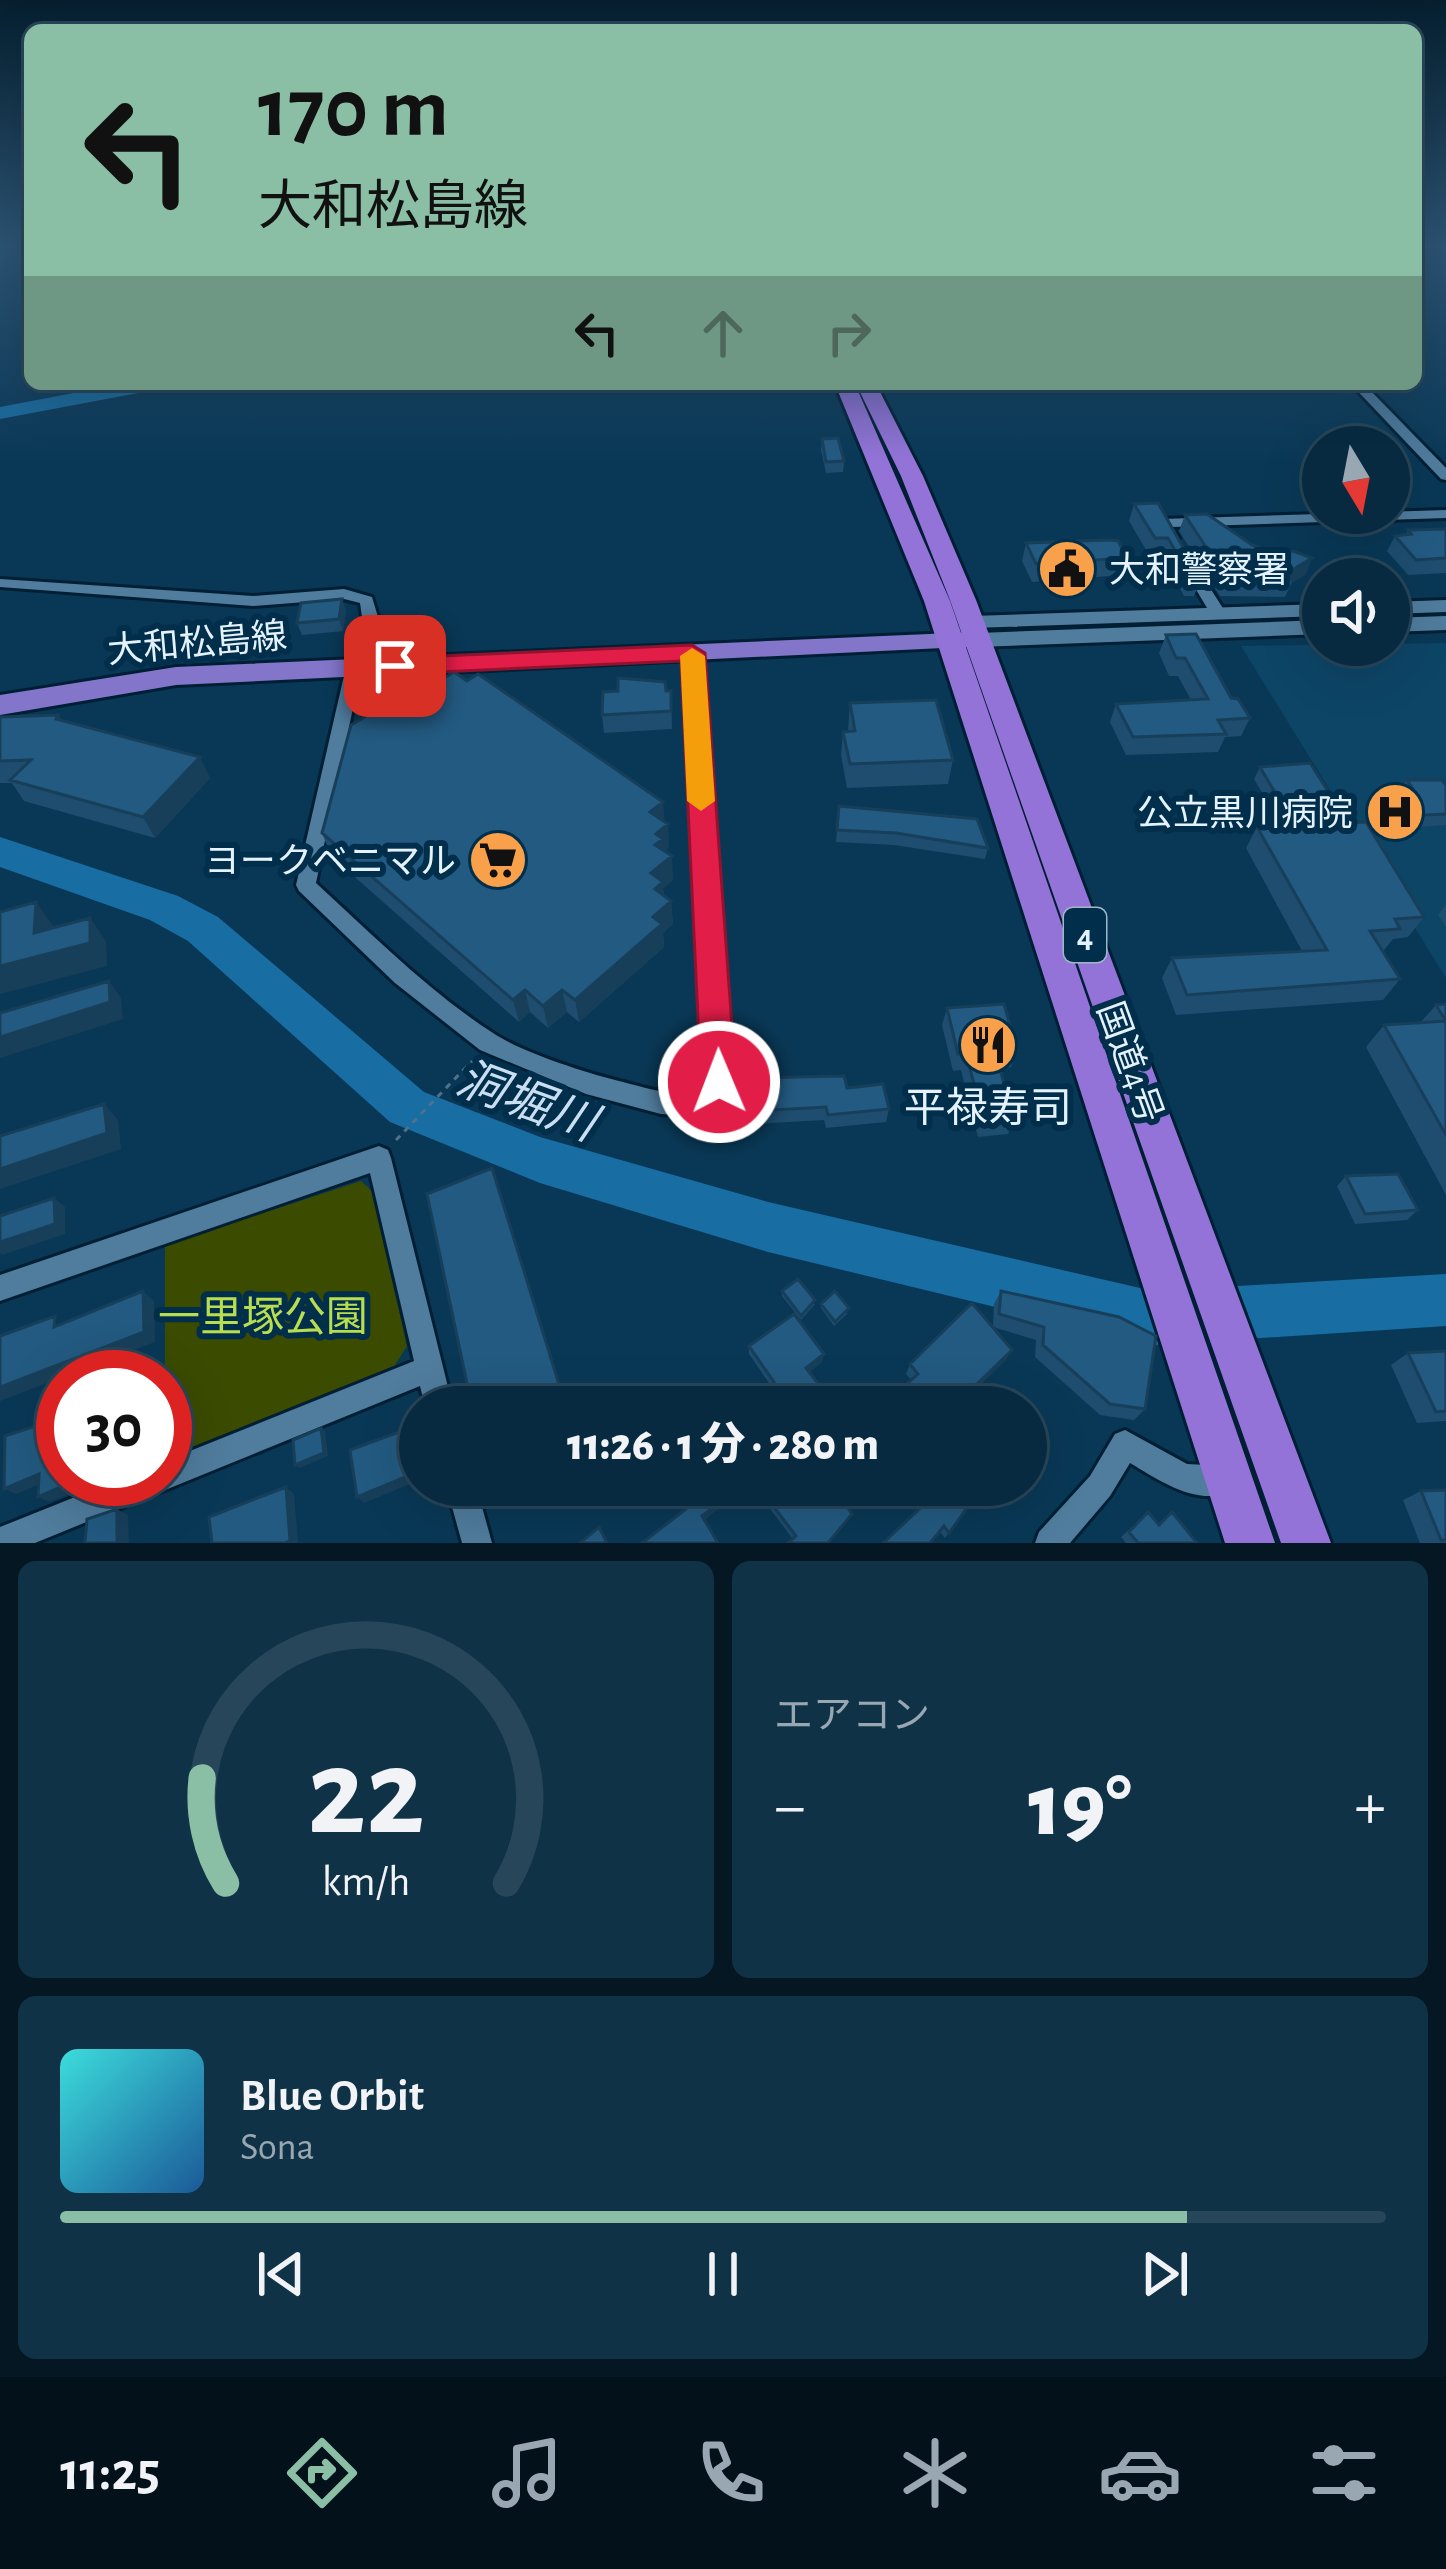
<!DOCTYPE html>
<html lang="ja">
<head>
<meta charset="utf-8">
<style>
  body { margin:0; font-family:"Alegreya Sans","Noto Sans JP",sans-serif; background:#103247; color:#f1f3f6; height:100vh; display:flex; flex-direction:column; font-size:45px; white-space:nowrap }
  * { box-sizing:border-box; margin:0 }
  p { font-size:39px; color:#98a7b1 }
  .icon { flex:none; width:66px; height:66px; fill:none; stroke:currentColor; stroke-width:2; stroke-linecap:round; stroke-linejoin:round }
  .map { position:relative; height:1543px; overflow:hidden }
  .sheet { display:flex; flex-direction:column; gap:18px; padding:18px; background:#041723; flex:1 }
  .sheet>* { flex:none }
  .hud { position:absolute; left:24px; top:24px; width:1398px; height:366px; border-radius:18px; box-shadow:0 12px 48px #0002,0 0 0 3px #284659; background:#8abfa5; color:#111; overflow:hidden }
  .needle { width:78px; rotate:170deg }
  .controls { position:absolute; left:1302px; top:426px; display:grid; gap:24px }
  .controls a { display:grid; place-items:center; width:108px; height:108px; border-radius:50%; background:#072a40; box-shadow:0 12px 48px #0002,0 0 0 3px #284659; font-size:60px }
  .speed { position:absolute; left:36px; top:1350px; display:flex; gap:24px; font-size:60px; font-weight:700; text-align:center }
  .speed>* { display:grid; place-content:center; width:156px; height:156px; border-radius:50%; background:#072a40; box-shadow:0 12px 48px #0002,0 0 0 3px #284659; line-height:1 }
  .speed .limit { border:18px solid #d22; background:#fff; color:#111 }
  .pin { position:absolute; display:grid; place-items:center; width:102px; height:102px; color:#fff; margin:-51px; border-radius:24px; box-shadow:0 6px 18px #0006 }
  .me { position:absolute; width:132px; margin:-66px; rotate:359deg; stroke-linejoin:round; filter:drop-shadow(0 0 9px #0008) }
  .turn { display:flex; align-items:center; gap:42px; height:252px; padding:0 36px; font-size:54px }
  .turn .icon { width:156px; height:156px; stroke-width:2.5 }
  .turn b { display:block; font-size:84px; line-height:102px }
  .lanes { display:flex; align-items:center; height:114px; padding:0 36px; background:#0003; justify-content:center; gap:60px; direction:ltr }
  .lanes .off { opacity:.35 }
  .big { font-size:90px; font-weight:800; line-height:1.1 }
  .sheet .widget { flex:1; display:flex; flex-direction:column; justify-content:center; gap:18px; min-width:0; padding:0 42px; border-radius:18px; background:#103247 }
  .sheet .dial { align-items:center; gap:0 }
  .dial svg { height:312px; overflow:visible; fill:none; stroke:#284659; stroke-width:7; stroke-linecap:round; text-anchor:middle }
  .dial text { fill:#f1f3f6; stroke:none }
  .song { display:flex; align-items:center; gap:36px }
  .cover { width:144px; height:144px; border-radius:18px; background:linear-gradient(135deg,hsl(180 70% 55%),hsl(210 70% 35%)) }
  .played { height:12px; border-radius:6px; background:linear-gradient(90deg,#8abfa5 85%,#284659 85%) }
  .keys { display:flex; justify-content:space-around; direction:ltr }
  .heat { display:flex; justify-content:space-between; align-items:center; font-size:66px; direction:ltr }
  .sheet .tiles { flex:1; display:grid; gap:18px; grid-template-columns:1fr 1fr }
  .widget:last-child { grid-column:span 2 }
  .trip { position:absolute; left:399px; top:1386px; width:648px; height:120px; border-radius:60px; background:#072a40; box-shadow:0 12px 48px #0002,0 0 0 3px #284659; font-weight:800; line-height:120px; text-align:center }
  .dock { display:flex; height:192px; justify-content:space-around; align-items:center; background:#03111a; color:#98a7b1 }
  .dock .icon { width:84px; height:84px }
  .dock .on { color:#8abfa5 }
  .dock b { font-size:54px; color:#f1f3f6 }
  .map>svg:first-child { display:block }
</style>
</head>
<body>
<div class="map">
<svg width="1446" height="1543" viewBox="0 0 1446 1543">
  <rect width="100%" height="100%" fill="#093856"/>
  <path fill="#0d4567" d="M1446,643v335l-205,-332z"/>
  <path fill="#3b4b00" d="M361,1181l11,10 35,155 -17,27 -225,84v-212z"/>
  <path fill="#186da2" d="M121,384h65l-186,35v-12z"/>
  <g fill="none" stroke-linecap="round" stroke-linejoin="round">
    <path fill="#186da2" fill-rule="evenodd" d="M0,837l178,59 40,21 206,175 116,45 228,65 385,89 293,-17v52l-293,19 -385,-93 -228,-69 -150,-61 -202,-181 -38,-21 -150,-53z"/>
    <g stroke="#001f34" stroke-width="6">
      <path id="minor" d="M1351,384h13l82,84v12l-5,-1z
        M1446,510v8l-274,9 7,11 -7,4 -5,-1 -12,-18 7,-4z
        M1189,562l7,4 30,47 -3,3 -5,2 -8,-5 -28,-47z
        M0,579l253,17 91,-7 28,8 6,20 -19,63 -43,203c57,52 112,108 177,150 30,20 94,40 130,49 27,7 53,16 81,8l4,-8 1,-26 -25,-403 2,-4h12l33,407 -1,26 -10,24 -31,10 -28,-2 -75,-20 -106,-44 -85,-67 -96,-92 -3,-6 47,-205 19,-63 -2,-14 -16,-4 -91,7 -253,-19z
        M379,1146l9,4 3,8 62,249h-28l-5,-21 -385,157h-35v-16l120,-48h45v-18l249,-100 -44,-188 -370,128v-26z
        M1125,1430l62,34 38,2 10,5 5,10 -5,10c-38,16 -73,-9 -105,-28l-20,33 -40,47h-35l4,-11 51,-56 25,-42z
        M446,1485h30l16,58h-30z"/>
    </g>
    <g stroke="#001f34" stroke-width="6">
      <path id="tertiary" d="M1446,600v12l-57,2v-12z
        M1323,604v12l-352,12 -10,-6 10,-6z
        M1446,616v14l-57,2v-14z
        M1323,620v14l-345,13 -11,-7 11,-7z"/>
    </g>
    <g stroke="#001f34" stroke-width="6">
      <path id="primary" d="M975,632l9,2 4,6 -4,6 -808,39 -176,30v-20l176,-28z"/>
    </g>
    <g stroke="#001f34" stroke-width="6">
      <path id="trunk" d="M835,384h20l95,217 325,942h-50l-301,-942z
        M856,384h20l47,92 53,124 355,943h-50l-331,-943 -49,-124z"/>
    </g>
    <path stroke="#4d728a" stroke-width="3" stroke-dasharray="6 6" stroke-linecap="butt" d="M396,1140l76,-79"/>
    <use href="#minor" fill="#507c9d" fill-rule="evenodd"/>
    <use href="#tertiary" fill="#507c9d" fill-rule="evenodd"/>
    <use href="#primary" fill="#8375c9" fill-rule="evenodd"/>
    <use href="#trunk" fill="#9473d8" fill-rule="evenodd"/>
  </g>
  <path fill="#1e4d6f" d="M822,439l22,22 -1,11 -17,1 -5,-23z
    M1158,503l43,76 -7,17h-10l-22,-41h-13l-20,-34 5,-17z
    M1185,515l92,39 35,4 -7,17 -13,7 -7,15 -65,-1 -41,-65z
    M1446,529v44l-38,2 -21,-24 8,-15 11,-1 2,-5z
    M1026,543l101,15 -5,17 -90,7 -10,-21z
    M342,599l4,12 -3,20 -41,4 -5,-12z
    M1166,635l84,83 -9,18 -16,1 -7,15 -92,3 -16,-33 6,-18 75,-4 -13,-24h-9l-10,-23z
    M423,682l241,140 5,25 -5,4 9,29 -10,8 1,7 7,6 2,23 -10,9 1,14 -85,75 -12,-10 -19,16 -18,-16 -11,10 -188,-166 -9,-23 49,-120 -4,-13z
    M671,691l1,38 -68,4 -2,-18z
    M850,703l103,57 -5,24 -101,4 -6,-33 2,-23 5,-1z
    M58,715l3,5 149,58 -55,60 -131,-37 -12,-18h-12v-66z
    M1260,767l73,32 -7,12 -52,2 -20,-34z
    M1407,780l39,5v40l-30,2 -10,-14 3,-5 -10,-16z
    M839,806l149,42 -3,11 -91,-14 -58,-3z
    M1257,827l167,90 -16,20 -15,2 -9,11h-2l18,29 -17,21 -207,15 -14,-37 10,-20 130,-7 -56,-103z
    M1446,904v23l-8,-12z
    M1446,1004v191l-80,-148 18,-22 37,-3 15,-17z
    M947,1008l70,42 -6,17 -11,1 14,51 -6,15 -30,3 -17,-67 -8,1 -11,-46z
    M748,1078l99,10 42,21 -3,13 -60,6 -2,-8 -73,4z
    M1346,1176l72,34 -11,10 -52,4 -18,-38z
    M782,1291l33,13 -14,16 -19,-24z
    M1001,1291l144,118 -11,11 -34,-5 -65,-58 1,-17 -43,-13 1,-23z
    M821,1304l27,9 -14,13 -13,-18z
    M749,1346l73,16 -13,10 -27,30 -33,-48z
    M1446,1351v70l-29,2 -26,-58 17,-12z
    M1006,1360l-95,20 -5,-6 4,-10z
    M752,1485h80l17,35 -56,19z
    M945,1485l27,16 -27,37 -5,-6z
    M1446,1490v53h-26l-17,-43 18,-9z
    M1148,1512l10,12 14,-12 25,31h-71l-5,-6z"/>
  <path fill="#183f5a" d="M1,248l5,10 -6,15v-21z
    M1312,558l-7,17 -13,7 1,-2 -6,-7z
    M342,599l4,12 -3,20 -4,-12z
    M200,757l10,21 -55,60 -12,-21z
    M663,802l2,24 -15,-14z
    M668,824l1,23 -5,5 -7,16 -1,-34z
    M672,856l1,24 -10,8 1,17 -8,7 -5,-39z
    M671,901l2,23 -10,9 1,14 -85,75 -4,-22 78,-83z
    M36,902l17,24 -1,27 38,-35 16,23 1,25 -107,28v-28l34,-33z
    M109,981l12,17 2,21 -123,39v-21z
    M525,990l5,22 -11,10 -6,-22z
    M562,990l5,22 -19,16 -5,-22z
    M104,1104l14,16 3,29 -121,40v-20z
    M499,1188l68,219h-28z
    M54,1198l11,9v27l-63,21 -2,-2v-11z
    M143,1291l11,10 1,41 -155,59v-14z
    M1012,1350l-6,10 -48,47h-5z
    M824,1354l-2,8 -17,13 1,-7z
    M321,1428l4,3 3,25 -29,12 -4,-3z
    M63,1464v15h9v14l-22,9 -12,-5 22,-32z
    M420,1471v9l-56,23 -7,-6z
    M39,1474l12,6 -35,14 -12,-5z
    M286,1487l8,7 4,49h-13z
    M718,1504v5l-16,13v-6z
    M117,1509l11,6 1,28h-12z"/>
  <path fill="#235a81" stroke="#183f5a" stroke-width="3" d="M838,438l6,23 -18,1 -4,-23z
    M1158,503l43,76h-10l-23,-41h-13l-21,-34z
    M1207,514l45,31 25,9 16,-3 19,7 -25,15 6,7 -66,-1 -42,-64z
    M1446,529v29l-30,2 -21,-24 16,-2 -3,-4z
    M1109,540l9,1 9,17 -91,6 -10,-21z
    M342,599l-3,20 -42,4 4,-20z
    M1196,634l35,64 7,1 12,19 -32,2 8,14 -93,3 -17,-33 92,-5 -23,-41h-9l-10,-23z
    M454,672l13,9 11,-7 185,128 -13,10 18,12 -12,10 7,5 -8,6 17,11 -21,17 12,9 -8,7 16,12 -18,16 9,7 -87,76 -13,-10 -19,16 -18,-16 -12,10 -191,-167 29,-108 27,-16 -11,-9 44,-26 12,8 7,-5 7,5z
    M618,678l47,4 1,9h5v20l-69,4 1,-23 15,-1z
    M936,700l17,60 -103,4 -7,-32 12,-1 -5,-28z
    M58,715l-2,4 144,38 -57,60 -133,-37 21,-20 -31,1v-44z
    M1310,763l23,36 -53,2 -20,-34z
    M1407,780h35l4,5v29l-22,1 -10,-14 6,-1z
    M839,806l138,13 11,29 -92,-15 -59,-3z
    M1366,822l58,95 -29,2 5,10 -30,2 30,48 -213,16 -15,-37 155,-8 -70,-123z
    M36,902l-2,31 56,-15v25l-90,23v-54z
    M109,981l1,21 -110,35v-24z
    M1004,1004l13,46 -22,2 19,67 -30,2 -18,-67h-8l-11,-46z
    M1446,1004v131l-62,-110 62,-4 -10,-16z
    M844,1076l3,12 36,-4 6,25 -61,6 -2,-8 -75,4 -3,-33z
    M104,1104l3,29 -107,36v-33z
    M492,1168l70,226 -23,10v3h-67l-45,-213z
    M1398,1174l20,36 -53,4 -19,-38z
    M54,1198l1,26 -55,18v-26z
    M798,1279l17,21 -14,16 -19,-25z
    M143,1291l1,41 -144,55v-51l55,-20 -1,11z
    M835,1291l14,17 -14,14 -14,-18z
    M1001,1291l118,26 37,19 -11,73 -35,-5 -67,-59 1,-18 -45,-13z
    M972,1303l40,47 -59,57h-73l38,-33 -8,-10z
    M794,1314l30,40 -18,14 27,35 -6,4h-51l9,-9 -36,-52z
    M1446,1351v60l-10,1 -28,-59z
    M63,1417v47l-3,1 1,22 -23,10 1,-23 -35,15 1,-53z
    M415,1426l5,23v22l-63,26 -7,-47z
    M321,1428l3,25 -29,12 -2,-25z
    M682,1485h22l14,19 -16,12 16,27h-76l44,-34 -9,-19z
    M757,1485h75l20,29 -24,29h-40l8,-7z
    M945,1485h13l14,16 -23,32 -5,-7 -14,17h-47z
    M286,1487l4,54 -5,2h-73l-3,-26z
    M1446,1490v50h-5l-20,-49z
    M117,1509v34h-32l2,-24z
    M1148,1512l11,13 13,-13 25,31h-59l-9,-11z
    M599,1527l8,16h-27z"/>
  <linearGradient id="sky" x2="0" y2="1"><stop stop-color="#051f2f"/><stop offset="0.53" stop-color="#2c5373"/><stop offset="1" stop-color="#2c5373" stop-opacity="0"/></linearGradient>
  <rect width="1446" height="463" fill="url(#sky)"/>
  <path fill="#e11d48" stroke="#92132f" stroke-width="3" d="M692,645l13,8 31,429 -5,12 -12,4 -13,-4 -5,-12 -20,-421 -286,13 -12,-8 12,-8z"/>
  <path fill="#f59e0b" d="M692,648l13,8 10,145 -14,10 -14,-10 -7,-145z"/>
  <defs>
    <g id="civic-disc" transform="scale(3)"><circle r="9.5" fill="#f8a14a" stroke="#002e4b"/><path d="M-.6-6.5H3V-4.5H.6V-3L4-1V1h2V6H-6V1h2V-1L-.6-3ZM-1.2 2.5V6h2.4V2.5Z" fill="#111"/></g>
    <g id="hospital-disc" transform="scale(3)"><circle r="9.5" fill="#f8a14a" stroke="#002e4b"/><path d="M-5-5h3v3.5h4V-5h3V5h-3V1.5h-4V5h-3Z" fill="#111"/></g>
    <g id="supermarket-disc" transform="scale(3)"><circle r="9.5" fill="#f8a14a" stroke="#002e4b"/><path d="M-6-5.5h2.5l.6 2H6L4.5 2H-2.5L-4.4-4H-6ZM-1.5 3.2a1.3 1.3 0 1 0 .1 0ZM3 3.2a1.3 1.3 0 1 0 .1 0Z" fill="#111"/></g>
    <g id="restaurant-disc" transform="scale(3)"><circle r="9.5" fill="#f8a14a" stroke="#002e4b"/><path d="M-5-6h1v4h1v-4h1v4h1v-4h1v5L-1.5 .5V6h-2V.5L-5-1ZM5-6V6H3V1.5H1.5Q1.5-4 5-6Z" fill="#111"/></g>
  </defs>
  <g fill-rule="evenodd">
    <use href="#civic-disc" x="1067" y="569"/>
    <use href="#hospital-disc" x="1395" y="812"/>
    <use href="#supermarket-disc" x="498" y="860"/>
    <use href="#restaurant-disc" x="988" y="1045"/>
  </g>
  <g text-anchor="middle" stroke-width="12" stroke-linejoin="round" paint-order="stroke">
    <rect fill="#002e4b" stroke="#a0b7c8" stroke-width="3" x="1064" y="908" width="42" height="54" rx="9"/>
    <g font-size="33" font-weight="bold" fill="#e4f2fd">
      <text x="1085" y="947">4</text>
    </g>
    <g font-size="36" fill="#e4f2fd" stroke="#002e4b" text-anchor="end">
      <text x="1109" y="582" text-anchor="start">大和警察署</text>
      <text x="1353" y="825">公立黒川病院</text>
      <text x="456" y="873">ヨークベニマル</text>
    </g>
    <g font-size="36" fill="#e4f2fd" stroke="#002e4b">
      <text transform="translate(197 642) rotate(-5)" y="13">大和松島線</text>
      <text transform="translate(1131 1062) rotate(70)" y="13">国道4号</text>
    </g>
    <g font-size="42" fill="#e4f2fd" stroke="#002e4b">
      <text x="988" y="1122">平禄寿司</text>
    </g>
    <g font-size="42" fill="#b8dd4e" stroke="#002e4b">
      <text x="263" y="1331">一里塚公園</text>
    </g>
    <g font-size="48" font-style="italic" fill="#c9dff1" stroke="#002e4b">
      <text transform="translate(527 1100) rotate(20)" y="17">洞堀川</text>
    </g>
  </g>
</svg>
<div class="controls">
<a><svg class="needle" viewBox="-14 -14 28 28"><path d="M0-13l5 13h-10z" fill="#e53935"/><path d="M0 13l5-13h-10z" fill="#98a7b1"/></svg></a>
<a><svg class="icon" aria-label="sound" viewBox="0 0 24 24"><path d="M4 9h4l5-4v14l-5-4H4zM17 9q2 3 0 6"/></svg></a>
</div>
<div class="speed"><div class="limit">30</div></div>
<div class="pin" style="left:395px;top:666px;background:#d93025"><svg class="icon" aria-label="arrive" viewBox="0 0 24 24"><path d="M6 21V4h12l-3 4 3 4H6"/></svg></div>
<svg class="me" style="left:719px;top:1082px" viewBox="-20 -20 40 40"><circle r="17" fill="#e11d48" stroke="#fff" stroke-width="3"/><path d="M0-11L8 9 0 5-8 9z" fill="#fff"/></svg>
<div class="trip">11:26 · 1 分 · 280 m</div>
<div class="hud">
<div class="turn"><svg class="icon" aria-label="left" viewBox="0 0 24 24"><path d="M17 20v-9H6M10 6l-5 5 5 5"/></svg><div><b>170 m</b>大和松島線</div></div>
<div class="lanes"><svg class="icon" aria-label="left" viewBox="0 0 24 24"><path d="M17 20v-9H6M10 6l-5 5 5 5"/></svg><svg class="icon off" aria-label="ahead" viewBox="0 0 24 24"><path d="M12 20V5M6 11l6-6 6 6"/></svg><svg class="icon off" aria-label="right" viewBox="0 0 24 24"><path d="M7 20v-9h11M14 6l5 5-5 5"/></svg></div>
</div>
</div>
<section class="sheet">
<div class="tiles">
<div class="widget dial"><svg viewBox="0 0 100 80">
<path d="M14 69A42 42 0 1 1 86 69"/>
<path d="M14 69A42 42 0 0 1 8 42" stroke="#8abfa5"/>
<text x="50" y="56" font-size="32" font-weight="700">22</text>
<text x="50" y="72" font-size="11">km/h</text>
</svg></div>
<div class="widget"><p>エアコン</p>
<div class="heat"><a>−</a><b class="big">19°</b><a>+</a></div>
</div>
<div class="widget">
<div class="song"><i class="cover"></i><div><b>Blue Orbit</b><p>Sona</p></div></div>
<div class="played"></div>
<div class="keys"><svg class="icon" aria-label="previous" viewBox="0 0 24 24"><path d="M18 5L8 12l10 7zM5 5v14"/></svg><svg class="icon" aria-label="pause" viewBox="0 0 24 24"><path d="M8 5v14M16 5v14"/></svg><svg class="icon" aria-label="next" viewBox="0 0 24 24"><path d="M6 5l10 7-10 7zM19 5v14"/></svg></div>
</div>
</div>
</section>
<nav class="dock">
<b>11:25</b>
<svg class="icon on" aria-label="directions" viewBox="0 0 24 24"><path d="M12 3l9 9-9 9-9-9zM9 14v-3h6M13 9l2 2-2 2"/></svg>
<svg class="icon" aria-label="music" viewBox="0 0 24 24"><path d="M9 18V5l10-2v13"/><circle cx="6" cy="18" r="3"/><circle cx="16" cy="16" r="3"/></svg>
<svg class="icon" aria-label="phone" viewBox="0 0 24 24"><path d="M5 4h4l2 5-3 2q2 4 5 5l2-3 5 2v4C11 20 4 13 5 4z"/></svg>
<svg class="icon" aria-label="climate" viewBox="0 0 24 24"><path d="M12 3v18M4 7l16 10M4 17L20 7"/></svg>
<svg class="icon" aria-label="car" viewBox="0 0 24 24"><path d="M5 17H2v-5l4-1 3-4h7l3 4 3 1v5h-3M9 17h6M6 11h13"/><circle cx="7" cy="17" r="2"/><circle cx="17" cy="17" r="2"/></svg>
<svg class="icon" aria-label="filters" viewBox="0 0 24 24"><path d="M4 7h16M4 17h16"/><circle cx="9" cy="7" r="2"/><circle cx="15" cy="17" r="2"/></svg>
</nav>
</body>
</html>
